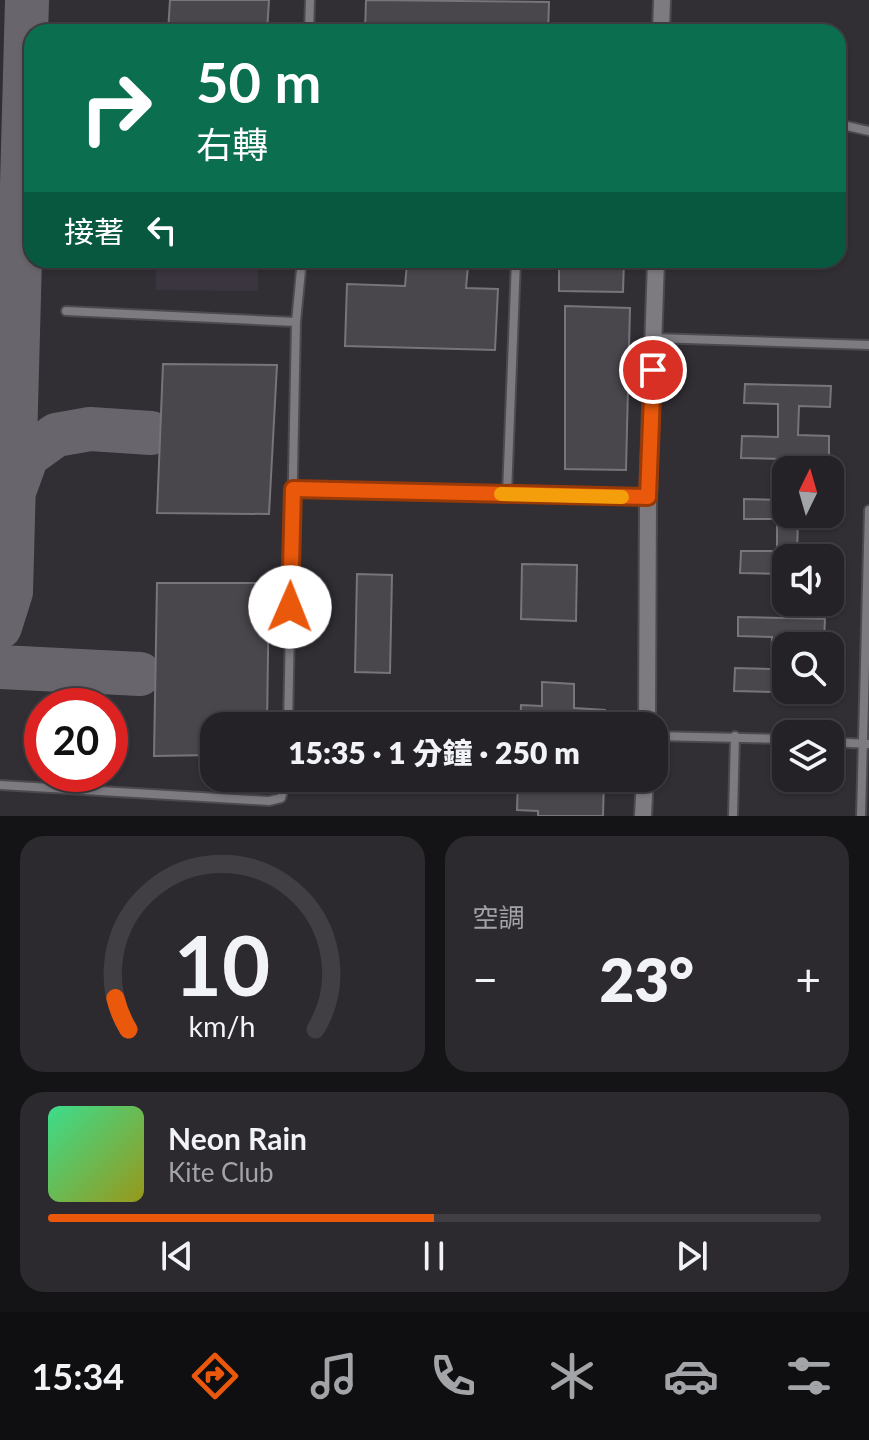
<!DOCTYPE html>
<html lang="zh-TW">
<head>
<meta charset="utf-8">
<style>
  body { margin:0; font-family:Lato,"Noto Sans TC",sans-serif; background:#2d2a2f; color:#f1f3f6; height:100vh; display:flex; flex-direction:column; font-size:30px; white-space:nowrap }
  * { box-sizing:border-box; margin:0 }
  p { font-size:26px; color:#a3a4a7 }
  .icon { flex:none; width:44px; height:44px; fill:none; stroke:currentColor; stroke-width:2; stroke-linecap:round; stroke-linejoin:round }
  .map { position:relative; height:816px; overflow:hidden }
  .details { display:flex; flex-direction:column; gap:20px; padding:20px; background:#141315; flex:1 }
  .details>* { flex:none }
  .banner { position:absolute; left:24px; top:24px; width:822px; height:244px; border-radius:24px; box-shadow:0 2px 6px #0004,0 0 0 2px #423f44; background:#0b6e4f; color:#fff; overflow:hidden }
  .needle { width:52px; rotate:5deg }
  .buttons { position:absolute; left:772px; top:456px; display:grid; gap:16px }
  .buttons a { display:grid; place-items:center; width:72px; height:72px; border-radius:16px; background:#252227; box-shadow:0 2px 6px #0004,0 0 0 2px #423f44; font-size:40px }
  .speed { position:absolute; left:24px; top:688px; display:flex; gap:16px; font-size:40px; font-weight:700; text-align:center }
  .speed>* { display:grid; place-content:center; width:104px; height:104px; border-radius:50%; background:#252227; box-shadow:0 2px 6px #0004,0 0 0 2px #423f44; line-height:1 }
  .speed .limit { border:12px solid #d22; background:#fff; color:#111 }
  .pin { position:absolute; display:grid; place-items:center; width:68px; height:68px; color:#fff; margin:-34px; border:4px solid #fff; border-radius:50%; box-shadow:0 2px 8px #0007 }
  .me { position:absolute; width:88px; margin:-44px; rotate:1deg; stroke-linejoin:round; filter:drop-shadow(0 0 6px #0008) }
  .turn { display:flex; align-items:center; gap:28px; height:168px; padding:0 40px; font-size:36px }
  .turn .icon { width:104px; height:104px; stroke-width:2.5 }
  .turn b { display:block; font-size:56px; line-height:68px }
  .then { display:flex; align-items:center; height:76px; padding:0 40px; background:#0003; gap:16px; font-size:30px }
  .big { font-size:60px; font-weight:800; line-height:1.1 }
  .details .tile { flex:1; display:flex; flex-direction:column; justify-content:center; gap:12px; min-width:0; padding:0 28px; border-radius:24px; background:#2d2a2f }
  .details .dial { align-items:center; gap:0 }
  .dial svg { height:208px; overflow:visible; fill:none; stroke:#423f44; stroke-width:7; stroke-linecap:round; text-anchor:middle }
  .dial text { fill:#f1f3f6; stroke:none }
  .song { display:flex; align-items:center; gap:24px }
  .cover { width:96px; height:96px; border-radius:12px; background:linear-gradient(135deg,hsl(150 70% 55%),hsl(60 70% 35%)) }
  .played { height:8px; border-radius:4px; background:linear-gradient(90deg,#ea580c 50%,#423f44 50%) }
  .keys { display:flex; justify-content:space-around; direction:ltr }
  .heat { display:flex; justify-content:space-between; align-items:center; font-size:44px; direction:ltr }
  .details .tiles { flex:1; display:grid; gap:20px; grid-template-columns:1fr 1fr }
  .tile:last-child { grid-column:span 2 }
  .trip { position:absolute; left:200px; top:712px; width:468px; height:80px; border-radius:24px; background:#252227; box-shadow:0 2px 6px #0004,0 0 0 2px #423f44; font-weight:800; line-height:80px; text-align:center }
  .tabs { display:flex; height:128px; justify-content:space-around; align-items:center; background:#0f0e10; color:#a3a4a7 }
  .tabs .icon { width:56px; height:56px }
  .tabs .selected { color:#ea580c }
  .tabs b { font-size:36px; color:#f1f3f6 }
  .map>svg:first-child { display:block }
</style>
</head>
<body>
<div class="map">
<svg width="869" height="816" viewBox="0 0 869 816">
  <rect width="100%" height="100%" fill="#312e34"/>
  <path fill="#3b3540" d="M156,260h102v31l-102,-1z"/>
  <g fill="none" stroke-linecap="round" stroke-linejoin="round">
    <path stroke="#68666c" stroke-width="44" d="M15,489l12,-33 29,-21 34,-6 61,4
      M0,627l11,-35 16,-592
      M0,667l140,7"/>
  </g>
  <path fill="#49464c" stroke="#77747a" stroke-width="2" d="M170,0h99l-2,32h-99z
    M366,0l183,2 -1,30h-183z
    M559,260h65l-1,32 -64,-1z
    M407,263l61,3 -2,22 32,1 -3,61 -150,-4 2,-62 58,2z
    M565,306l65,2 -4,162 -61,-1z
    M163,364l114,1 -8,149 -112,-1z
    M745,384l86,2 -1,21 -31,-1 -1,29 31,1v24l-88,-2 1,-22 36,1v-33l-34,-1z
    M744,499l42,1v14h44v-13v21l-32,-1 -1,30h31v7h-42v16l-46,-1 1,-22h36v-32h-33z
    M522,564l55,1 -1,56 -55,-2z
    M357,574l35,1 -2,98 -35,-1z
    M157,583h112l-2,143h-53v29l-60,1z
    M738,617l87,2 -1,21 -32,-1v7h-6v44h36v3l-88,-2 1,-23 36,1 1,-32 -34,-1z
    M542,682l32,2v24l31,2v16h-85l1,-21 21,1z
    M518,778h86l-1,38h-65v-5l-21,-1z"/>
  <g fill="none" stroke-linecap="round" stroke-linejoin="round">
    <g stroke="#4c4a4e" stroke-width="12">
      <path id="lane" d="M309,32l1,-32
        M838,124l31,7
        M66,311l230,11
        M654,338l215,7
        M293,489l355,8
        M507,494l9,-234
        M288,726l8,-404 6,-62
        M654,736l132,3
        M830,742l39,2
        M0,785l269,16 12,-3 6,-20
        M733,816l2,-80
        M861,816l8,-306"/>
    </g>
    <g stroke="#4c4a4e" stroke-width="20">
      <path id="street" d="M661,32l1,-32
        M647,726l1,-229 8,-237
        M643,816l2,-38"/>
    </g>
    <use href="#lane" stroke="#7d7a80" stroke-width="8"/>
    <use href="#street" stroke="#7d7a80" stroke-width="16"/>
  </g>
  <g fill="none" stroke-linecap="round" stroke-linejoin="round">
    <g stroke="#983908" stroke-width="20">
      <path id="route" d="M290,607l3,-118 355,8 5,-127"/>
    </g>
    <use href="#route" stroke="#ea580c" stroke-width="14"/>
    <path stroke="#f59e0b" stroke-width="14" d="M501,494l121,3"/>
  </g>
</svg>
<div class="buttons">
<a><svg class="needle" viewBox="-14 -14 28 28"><path d="M0-13l5 13h-10z" fill="#e53935"/><path d="M0 13l5-13h-10z" fill="#a3a4a7"/></svg></a>
<a><svg class="icon" aria-label="sound" viewBox="0 0 24 24"><path d="M4 9h4l5-4v14l-5-4H4zM17 9q2 3 0 6"/></svg></a>
<a><svg class="icon" aria-label="search" viewBox="0 0 24 24"><circle cx="10" cy="10" r="6"/><path d="M15 15l6 6"/></svg></a>
<a><svg class="icon" aria-label="layers" viewBox="0 0 24 24"><path d="M12 4l9 5-9 5-9-5zM3 14l9 5 9-5"/></svg></a>
</div>
<div class="speed"><div class="limit">20</div></div>
<div class="pin" style="left:653px;top:370px;background:#d93025"><svg class="icon" aria-label="arrive" viewBox="0 0 24 24"><path d="M6 21V4h12l-3 4 3 4H6"/></svg></div>
<svg class="me" style="left:290px;top:607px" viewBox="-20 -20 40 40"><circle r="19" fill="#fff"/><path d="M0-13L10 11 0 6-10 11z" fill="#ea580c"/></svg>
<div class="trip">15:35 · 1 分鐘 · 250 m</div>
<div class="banner">
<div class="turn"><svg class="icon" aria-label="right" viewBox="0 0 24 24"><path d="M7 20v-9h11M14 6l5 5-5 5"/></svg><div><b>50 m</b>右轉</div></div>
<div class="then">接著<svg class="icon" aria-label="left" viewBox="0 0 24 24"><path d="M17 20v-9H6M10 6l-5 5 5 5"/></svg></div>
</div>
</div>
<section class="details">
<div class="tiles">
<div class="tile dial"><svg viewBox="0 0 100 80">
<path d="M14 69A42 42 0 1 1 86 69"/>
<path d="M14 69A42 42 0 0 1 9 57" stroke="#ea580c"/>
<text x="50" y="56" font-size="32" font-weight="700">10</text>
<text x="50" y="72" font-size="11">km/h</text>
</svg></div>
<div class="tile"><p>空調</p>
<div class="heat"><a>−</a><b class="big">23°</b><a>+</a></div>
</div>
<div class="tile">
<div class="song"><i class="cover"></i><div><b>Neon Rain</b><p>Kite Club</p></div></div>
<div class="played"></div>
<div class="keys"><svg class="icon" aria-label="previous" viewBox="0 0 24 24"><path d="M18 5L8 12l10 7zM5 5v14"/></svg><svg class="icon" aria-label="pause" viewBox="0 0 24 24"><path d="M8 5v14M16 5v14"/></svg><svg class="icon" aria-label="next" viewBox="0 0 24 24"><path d="M6 5l10 7-10 7zM19 5v14"/></svg></div>
</div>
</div>
</section>
<nav class="tabs">
<b>15:34</b>
<svg class="icon selected" aria-label="directions" viewBox="0 0 24 24"><path d="M12 3l9 9-9 9-9-9zM9 14v-3h6M13 9l2 2-2 2"/></svg>
<svg class="icon" aria-label="music" viewBox="0 0 24 24"><path d="M9 18V5l10-2v13"/><circle cx="6" cy="18" r="3"/><circle cx="16" cy="16" r="3"/></svg>
<svg class="icon" aria-label="phone" viewBox="0 0 24 24"><path d="M5 4h4l2 5-3 2q2 4 5 5l2-3 5 2v4C11 20 4 13 5 4z"/></svg>
<svg class="icon" aria-label="climate" viewBox="0 0 24 24"><path d="M12 3v18M4 7l16 10M4 17L20 7"/></svg>
<svg class="icon" aria-label="car" viewBox="0 0 24 24"><path d="M5 17H2v-5l4-1 3-4h7l3 4 3 1v5h-3M9 17h6M6 11h13"/><circle cx="7" cy="17" r="2"/><circle cx="17" cy="17" r="2"/></svg>
<svg class="icon" aria-label="filters" viewBox="0 0 24 24"><path d="M4 7h16M4 17h16"/><circle cx="9" cy="7" r="2"/><circle cx="15" cy="17" r="2"/></svg>
</nav>
</body>
</html>
